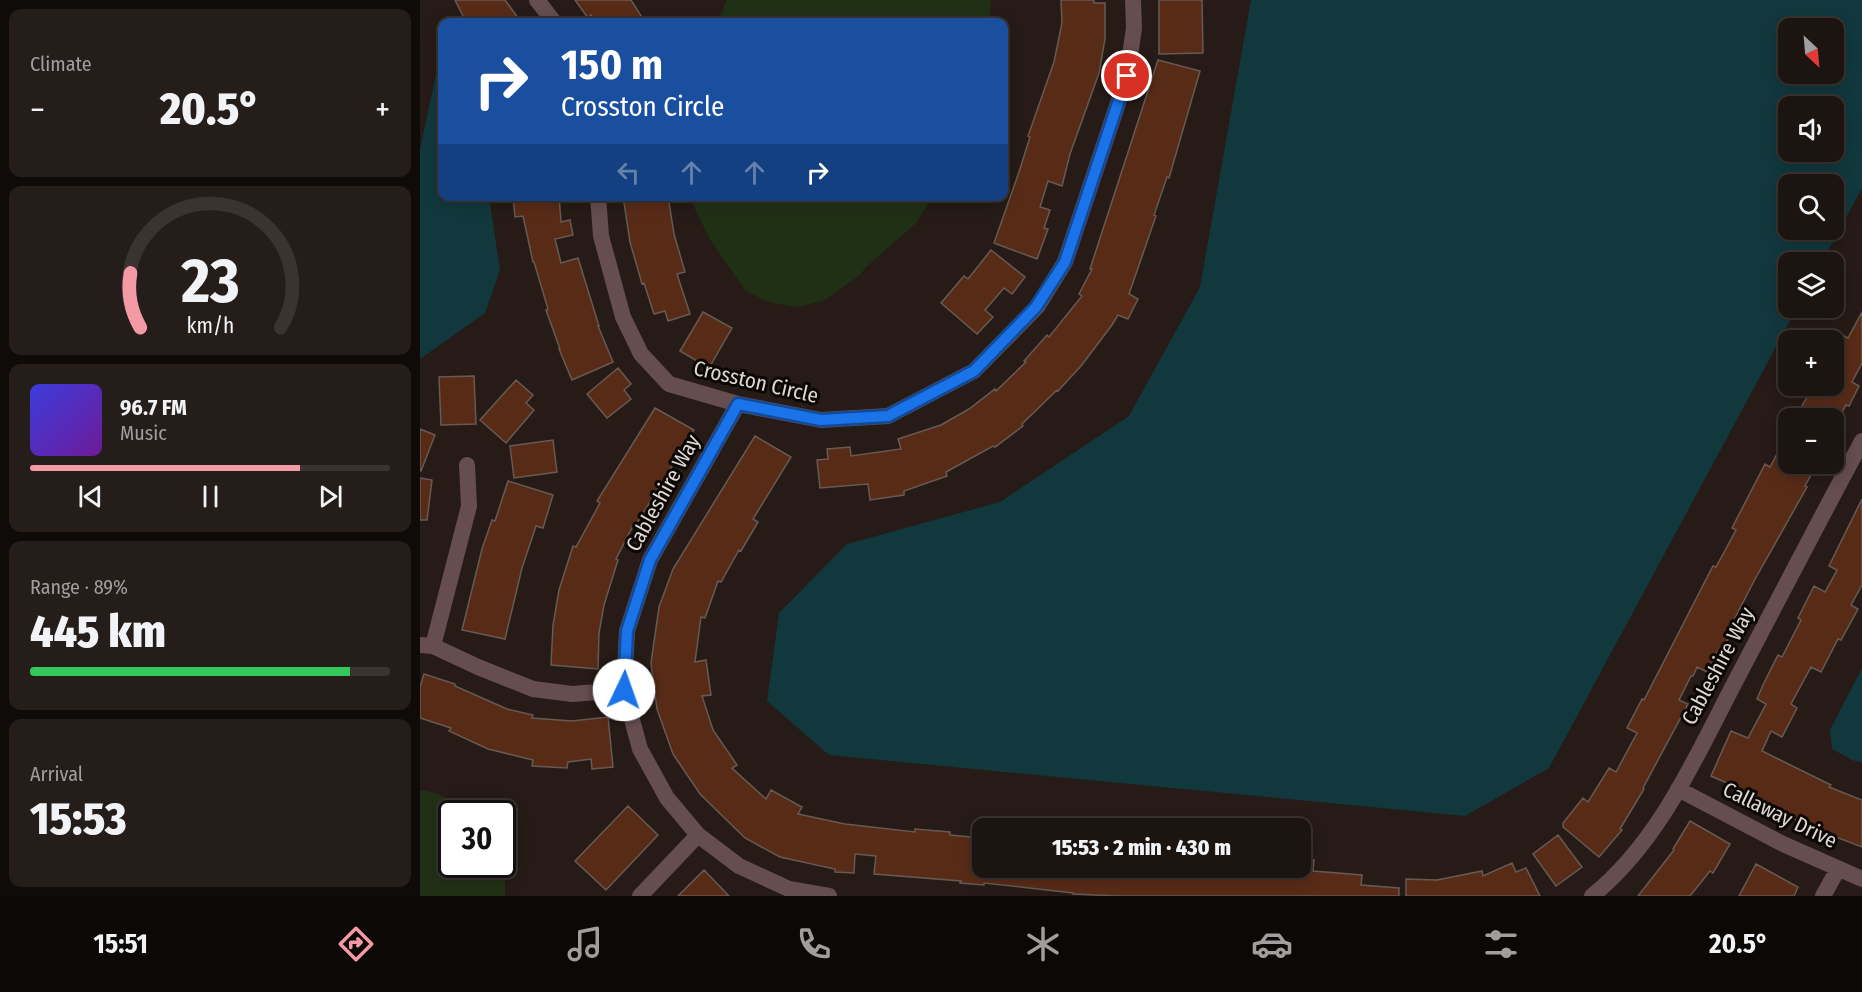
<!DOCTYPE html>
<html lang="en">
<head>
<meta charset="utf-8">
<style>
  body { margin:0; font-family:"Fira Sans Condensed",sans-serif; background:#251d19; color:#f1f3f6; height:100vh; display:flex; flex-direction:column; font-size:22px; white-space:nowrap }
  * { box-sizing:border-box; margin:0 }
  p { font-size:20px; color:#a09e9f }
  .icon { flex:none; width:33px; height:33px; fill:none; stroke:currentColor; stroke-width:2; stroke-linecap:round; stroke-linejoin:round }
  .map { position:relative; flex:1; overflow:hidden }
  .sheet { display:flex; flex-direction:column; gap:9px; padding:9px; background:#0f0b09; width:420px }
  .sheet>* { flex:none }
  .guide { position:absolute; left:18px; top:18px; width:570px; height:183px; border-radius:12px; box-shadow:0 3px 15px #0003,0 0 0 2px #3a3330; background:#1a4fa0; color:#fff; overflow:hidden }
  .needle { width:39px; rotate:154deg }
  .buttons { position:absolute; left:1358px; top:18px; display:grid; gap:12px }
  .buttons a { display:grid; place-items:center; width:66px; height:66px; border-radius:12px; background:#1c1410; box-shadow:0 3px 15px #0003,0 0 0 2px #3a3330; font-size:30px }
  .speed { position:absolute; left:18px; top:800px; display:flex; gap:12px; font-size:30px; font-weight:700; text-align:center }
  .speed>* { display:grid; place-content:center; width:78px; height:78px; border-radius:50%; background:#1c1410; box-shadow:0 3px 15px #0003,0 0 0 2px #3a3330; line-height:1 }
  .speed .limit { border:3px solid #111; border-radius:9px; background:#fff; color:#111 }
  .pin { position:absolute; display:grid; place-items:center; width:51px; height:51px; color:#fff; margin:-26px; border:3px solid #fff; border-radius:50%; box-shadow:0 2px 6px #0007 }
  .me { position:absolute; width:66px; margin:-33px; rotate:3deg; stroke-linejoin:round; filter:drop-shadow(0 0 4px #0008) }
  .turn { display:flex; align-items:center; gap:21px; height:126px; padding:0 24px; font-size:27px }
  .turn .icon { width:78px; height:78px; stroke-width:2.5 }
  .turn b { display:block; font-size:42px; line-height:51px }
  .lanes { display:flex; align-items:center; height:57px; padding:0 24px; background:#0003; justify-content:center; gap:30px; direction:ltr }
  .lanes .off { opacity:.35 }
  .big { font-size:45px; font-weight:800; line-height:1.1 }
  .sheet .widget { flex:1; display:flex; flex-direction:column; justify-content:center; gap:9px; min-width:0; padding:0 21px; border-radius:12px; background:#251d19 }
  .sheet .dial { align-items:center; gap:0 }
  .dial svg { height:156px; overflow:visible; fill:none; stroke:#3a3330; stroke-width:7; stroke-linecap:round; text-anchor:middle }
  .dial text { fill:#f1f3f6; stroke:none }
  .song { display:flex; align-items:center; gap:18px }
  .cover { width:72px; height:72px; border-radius:9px; background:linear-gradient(135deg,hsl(240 70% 55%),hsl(280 70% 35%)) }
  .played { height:6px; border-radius:3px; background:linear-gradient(90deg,#f49aa5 75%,#3a3330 75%) }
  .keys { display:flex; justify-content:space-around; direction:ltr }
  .heat { display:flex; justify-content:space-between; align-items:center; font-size:33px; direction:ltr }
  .charge { height:9px; border-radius:4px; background:linear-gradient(90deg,#34c759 89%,#3a3330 0) }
  .trip { position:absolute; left:552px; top:818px; width:339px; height:60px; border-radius:12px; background:#1c1410; box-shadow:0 3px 15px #0003,0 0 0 2px #3a3330; font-weight:800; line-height:60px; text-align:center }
  .menu { display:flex; height:96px; justify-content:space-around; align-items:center; background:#0b0806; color:#a09e9f }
  .menu .icon { width:42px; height:42px }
  .menu .current { color:#f49aa5 }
  .menu b { font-size:27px; color:#f1f3f6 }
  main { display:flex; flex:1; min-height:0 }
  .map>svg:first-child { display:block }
</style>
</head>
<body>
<main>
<section class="sheet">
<div class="widget"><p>Climate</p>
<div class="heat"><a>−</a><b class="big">20.5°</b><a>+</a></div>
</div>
<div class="widget dial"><svg viewBox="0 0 100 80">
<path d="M14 69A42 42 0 1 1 86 69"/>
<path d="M14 69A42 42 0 0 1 9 41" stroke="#f49aa5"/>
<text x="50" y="56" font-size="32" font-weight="700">23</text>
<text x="50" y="72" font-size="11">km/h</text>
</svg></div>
<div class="widget">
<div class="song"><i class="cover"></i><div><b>96.7 FM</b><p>Music</p></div></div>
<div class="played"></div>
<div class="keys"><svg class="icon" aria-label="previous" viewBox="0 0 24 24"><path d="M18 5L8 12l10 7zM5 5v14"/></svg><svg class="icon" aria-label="pause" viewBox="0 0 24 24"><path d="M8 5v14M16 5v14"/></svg><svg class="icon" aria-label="next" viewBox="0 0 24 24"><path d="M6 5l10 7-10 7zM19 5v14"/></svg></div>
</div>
<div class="widget"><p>Range · 89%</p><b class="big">445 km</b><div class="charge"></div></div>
<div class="widget"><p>Arrival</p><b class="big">15:53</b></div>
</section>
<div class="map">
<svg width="1442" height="896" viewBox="0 0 1442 896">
  <rect width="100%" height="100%" fill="#261b16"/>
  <path fill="#203015" d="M307,0h264l-1,22h-273z
    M272,197v-1l241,1 -18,27 -50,44 -5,7 -37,26 -27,6 -28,-5 -23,-12 -34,-49 -16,-32z
    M0,791c19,-1 31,10 45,22h-13v51h46l7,18v14h-85z"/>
  <path fill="#11383d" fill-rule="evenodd" d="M831,0h611v188l-40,74h-34v46h9l-248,460 -84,48 -636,-61 -62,-54 12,-88 68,-69 153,-42 129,-86 71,-129zM1368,28h45v46h-45zM1368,106h45v46h-45zM1368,184h45v46h-45z
    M18,64l4,4v128l47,1 11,73 -15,43 -65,46v-209z
    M1442,668v95l-10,-3 -20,-11 -2,-19z"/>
  <path fill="#582b17" stroke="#675a55" stroke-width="1.5" d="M35,0h50l16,22h-55z
    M155,0h56l14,22h-49l-5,-7 -3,3z
    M641,0h33v3h11v36l-6,34 -29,81 -8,32 -14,-5 -8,26 10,3 -6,18 4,1 -11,30 -43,-16 25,-71 11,-35 -2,-1 26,-74 8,-39z
    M739,0h43l1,53 -44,1z
    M738,60l42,11 -31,107 -2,-1 -13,38 2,1 -27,78 9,5 -10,20 -10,-4 -6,10 -31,41 -23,25 -1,-1 -35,34 1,2 -28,21 -2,-1 -47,26 1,4 -43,15v4l-34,5 -2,-16 -48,4 -3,-28 11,-1 -1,-10 23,-2 1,9 50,-7 -3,-10 43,-14 28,-16 26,-20 1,2 30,-29 -2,-1 23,-26 2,2 33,-41 -3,-2 13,-25h-2z
    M93,196h46l2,26 9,-2 3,15 -18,4 6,24 17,-5 21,68h-1l15,36 -41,18 -13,-31h1l-14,-39 2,-1 -14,-47h-1l-10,-46 -8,1z
    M203,196h45l6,38 11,38 -8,2 13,40 -22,7 -3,-10 -11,3 -10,-31 -2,1 -12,-42z
    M571,250l34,27 -13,17 -8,-6 -19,22 8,7 -16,17 -36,-31 23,-27 4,3z
    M283,312l29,16 -23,40 -29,-17z
    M1442,312v51l-10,19 7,4 -10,20 -3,-1 -7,13h-44l12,-21 -3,-1 6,-10h23v-56l15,8z
    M198,368l13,16 -7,6 7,9 -24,19 -20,-24z
    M54,376l2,48 -35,1 -2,-48z
    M96,380l17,15 -7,8 8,7 -28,33 -26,-23z
    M235,408l39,22 -58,95 -2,-1 -18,35 2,1 -14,45 -5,28 -1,36 -47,-4 2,-40 6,-35 14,-44 3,1 24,-44 -3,-2z
    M0,429l15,6 -14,36h-1z
    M1368,433v31h29l-12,22 2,1 -53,94 -19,37 3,2 -16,31 -3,-2 -12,23 -10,-5 -4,9h-2l-12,24 9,4 -45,84 1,1 -24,40 2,1 -23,27 -36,-30v-4l20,-25 5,4 21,-34 7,4 21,-39 -10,-5 15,-29 2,1 69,-134 3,1 20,-37 -4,-2 33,-64 5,3z
    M335,436l36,21 -38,62 5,3 -17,29 -2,-1 -18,32 -3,-1 -13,37 -4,-1 -6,45 11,-2 5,35 -9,1 11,34 24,35 -5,3 34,31 5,-9 31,17 -4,7 47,10 70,8v-3l35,3v3l32,3v29h318v-8l14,1 -1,11 49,4 -1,10 38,3v8h-282l-44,-2v-1l-89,-10v2l-24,-2 1,-2 -87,-7 2,-18 -21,-2 -1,19 -19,-1v-3l-55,-12 -35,-19 -45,-44 -27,-40 -16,-45 -6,-46 8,-56 14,-38z
    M133,440l4,32 -43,6 -4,-32z
    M0,478l12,2 -5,40h-7z
    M88,481l45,14 -10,33 -7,-2 -14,42 -17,71 -43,-9 20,-81 10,-29 3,1z
    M1442,499v86l-11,20 7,4 -17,31 -3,-1 -17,33 -10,-5 -20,37 6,4 -15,29 -11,-6 -9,20 69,34 -2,2 33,13v47l-52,-20 -32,-16 1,-1 -34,-19 -34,-15 20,-45 17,7 18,-34 -9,-5 6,-14 15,-30 4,2 19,-37 -3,-2 16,-32 11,6 12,-22 -8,-4z
    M4,674l31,10v2l52,23 26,6 -1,3 40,3 36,-4 5,50 -21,2 -1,-10 -23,3 -1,6 -35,-2 1,-6 -45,-11 -39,-18 2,-3 -31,-10v-31z
    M208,806l30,29 -52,55 -31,-29z
    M1270,821l40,23 -17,29 -3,-2 -20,25h-52l36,-46 -1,-1z
    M1138,835l24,32 -26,19 -23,-32z
    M1092,863l4,9 10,-4 14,28h-134v-17l31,1 45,-9 1,5z
    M1336,864l42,23 -4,9h-55z
    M284,870l25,26h-51z"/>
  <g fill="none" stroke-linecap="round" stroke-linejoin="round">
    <path stroke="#654d50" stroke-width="16" d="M117,0l17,22
      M178,196l3,40 22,81 18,37 28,30 69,20 83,16 67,-4 86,-45 63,-64 28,-45 62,-186 7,-48 -1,-28
      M318,404l-88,156 -23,71 -3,59 16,59 27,49 31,37 41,31 50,23 40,7
      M0,645l13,1 45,21 55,22 39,5 52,-4
      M13,646l36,-140 -2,-41
      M1258,789l103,54 81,36
      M220,896l58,-61
      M1172,896c68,-55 103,-138 143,-214 42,-80 84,-161 127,-241
      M1403,896l15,-27"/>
  </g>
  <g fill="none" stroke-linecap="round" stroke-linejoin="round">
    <g stroke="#114b97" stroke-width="15">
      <path id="route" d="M204,690l3,-59 23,-71 88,-156 83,16 67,-4 86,-45 62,-64 29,-45 62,-186"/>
    </g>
    <use href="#route" stroke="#1a73e8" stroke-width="10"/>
  </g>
  <g text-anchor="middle" stroke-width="6" stroke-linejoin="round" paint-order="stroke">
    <g font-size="21" fill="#e0d8d5" stroke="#0b0705">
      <text transform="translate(336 382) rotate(13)" y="7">Crosston Circle</text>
      <text transform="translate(243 493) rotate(-61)" y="7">Cableshire Way</text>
      <text transform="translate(1298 666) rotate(-62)" y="7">Cableshire Way</text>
      <text transform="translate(1360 815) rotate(26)" y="7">Callaway Drive</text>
    </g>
  </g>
</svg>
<div class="buttons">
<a><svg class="needle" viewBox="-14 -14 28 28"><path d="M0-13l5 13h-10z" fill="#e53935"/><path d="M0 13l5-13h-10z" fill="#a09e9f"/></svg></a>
<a><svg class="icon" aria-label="sound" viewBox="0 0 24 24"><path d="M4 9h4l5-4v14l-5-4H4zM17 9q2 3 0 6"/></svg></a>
<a><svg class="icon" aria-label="search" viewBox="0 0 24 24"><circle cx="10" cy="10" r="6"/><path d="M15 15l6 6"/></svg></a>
<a><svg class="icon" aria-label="layers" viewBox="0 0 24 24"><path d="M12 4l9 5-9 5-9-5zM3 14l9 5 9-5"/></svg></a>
<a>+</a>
<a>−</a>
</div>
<div class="speed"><div class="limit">30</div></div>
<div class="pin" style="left:707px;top:76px;background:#d93025"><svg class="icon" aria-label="arrive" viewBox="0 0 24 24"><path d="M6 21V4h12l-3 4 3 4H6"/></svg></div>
<svg class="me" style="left:204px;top:690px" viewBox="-20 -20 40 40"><circle r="19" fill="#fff"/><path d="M0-13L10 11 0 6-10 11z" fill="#1a73e8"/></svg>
<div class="trip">15:53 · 2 min · 430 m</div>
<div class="guide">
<div class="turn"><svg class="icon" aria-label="right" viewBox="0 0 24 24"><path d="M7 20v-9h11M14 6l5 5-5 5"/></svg><div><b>150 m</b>Crosston Circle</div></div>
<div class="lanes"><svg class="icon off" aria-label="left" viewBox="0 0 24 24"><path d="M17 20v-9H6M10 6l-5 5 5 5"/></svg><svg class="icon off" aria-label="ahead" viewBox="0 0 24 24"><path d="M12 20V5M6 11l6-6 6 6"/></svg><svg class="icon off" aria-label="ahead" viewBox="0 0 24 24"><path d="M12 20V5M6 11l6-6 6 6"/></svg><svg class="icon" aria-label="right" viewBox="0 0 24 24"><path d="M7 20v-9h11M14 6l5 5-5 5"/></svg></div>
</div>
</div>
</main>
<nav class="menu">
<b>15:51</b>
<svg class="icon current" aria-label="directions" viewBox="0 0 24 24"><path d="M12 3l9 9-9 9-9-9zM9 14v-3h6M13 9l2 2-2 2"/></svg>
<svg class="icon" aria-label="music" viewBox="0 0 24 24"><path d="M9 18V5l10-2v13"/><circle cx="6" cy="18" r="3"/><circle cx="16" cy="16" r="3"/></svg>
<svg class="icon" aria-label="phone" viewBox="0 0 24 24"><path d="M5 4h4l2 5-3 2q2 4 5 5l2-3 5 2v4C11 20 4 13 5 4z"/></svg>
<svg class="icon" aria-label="climate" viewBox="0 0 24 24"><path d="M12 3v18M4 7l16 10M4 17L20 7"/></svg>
<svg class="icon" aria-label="car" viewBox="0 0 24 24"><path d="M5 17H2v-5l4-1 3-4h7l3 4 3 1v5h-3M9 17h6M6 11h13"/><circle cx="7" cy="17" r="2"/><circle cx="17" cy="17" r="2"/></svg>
<svg class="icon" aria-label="filters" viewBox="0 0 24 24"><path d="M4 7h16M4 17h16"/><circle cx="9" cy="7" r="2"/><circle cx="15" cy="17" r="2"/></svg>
<b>20.5°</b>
</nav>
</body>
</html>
